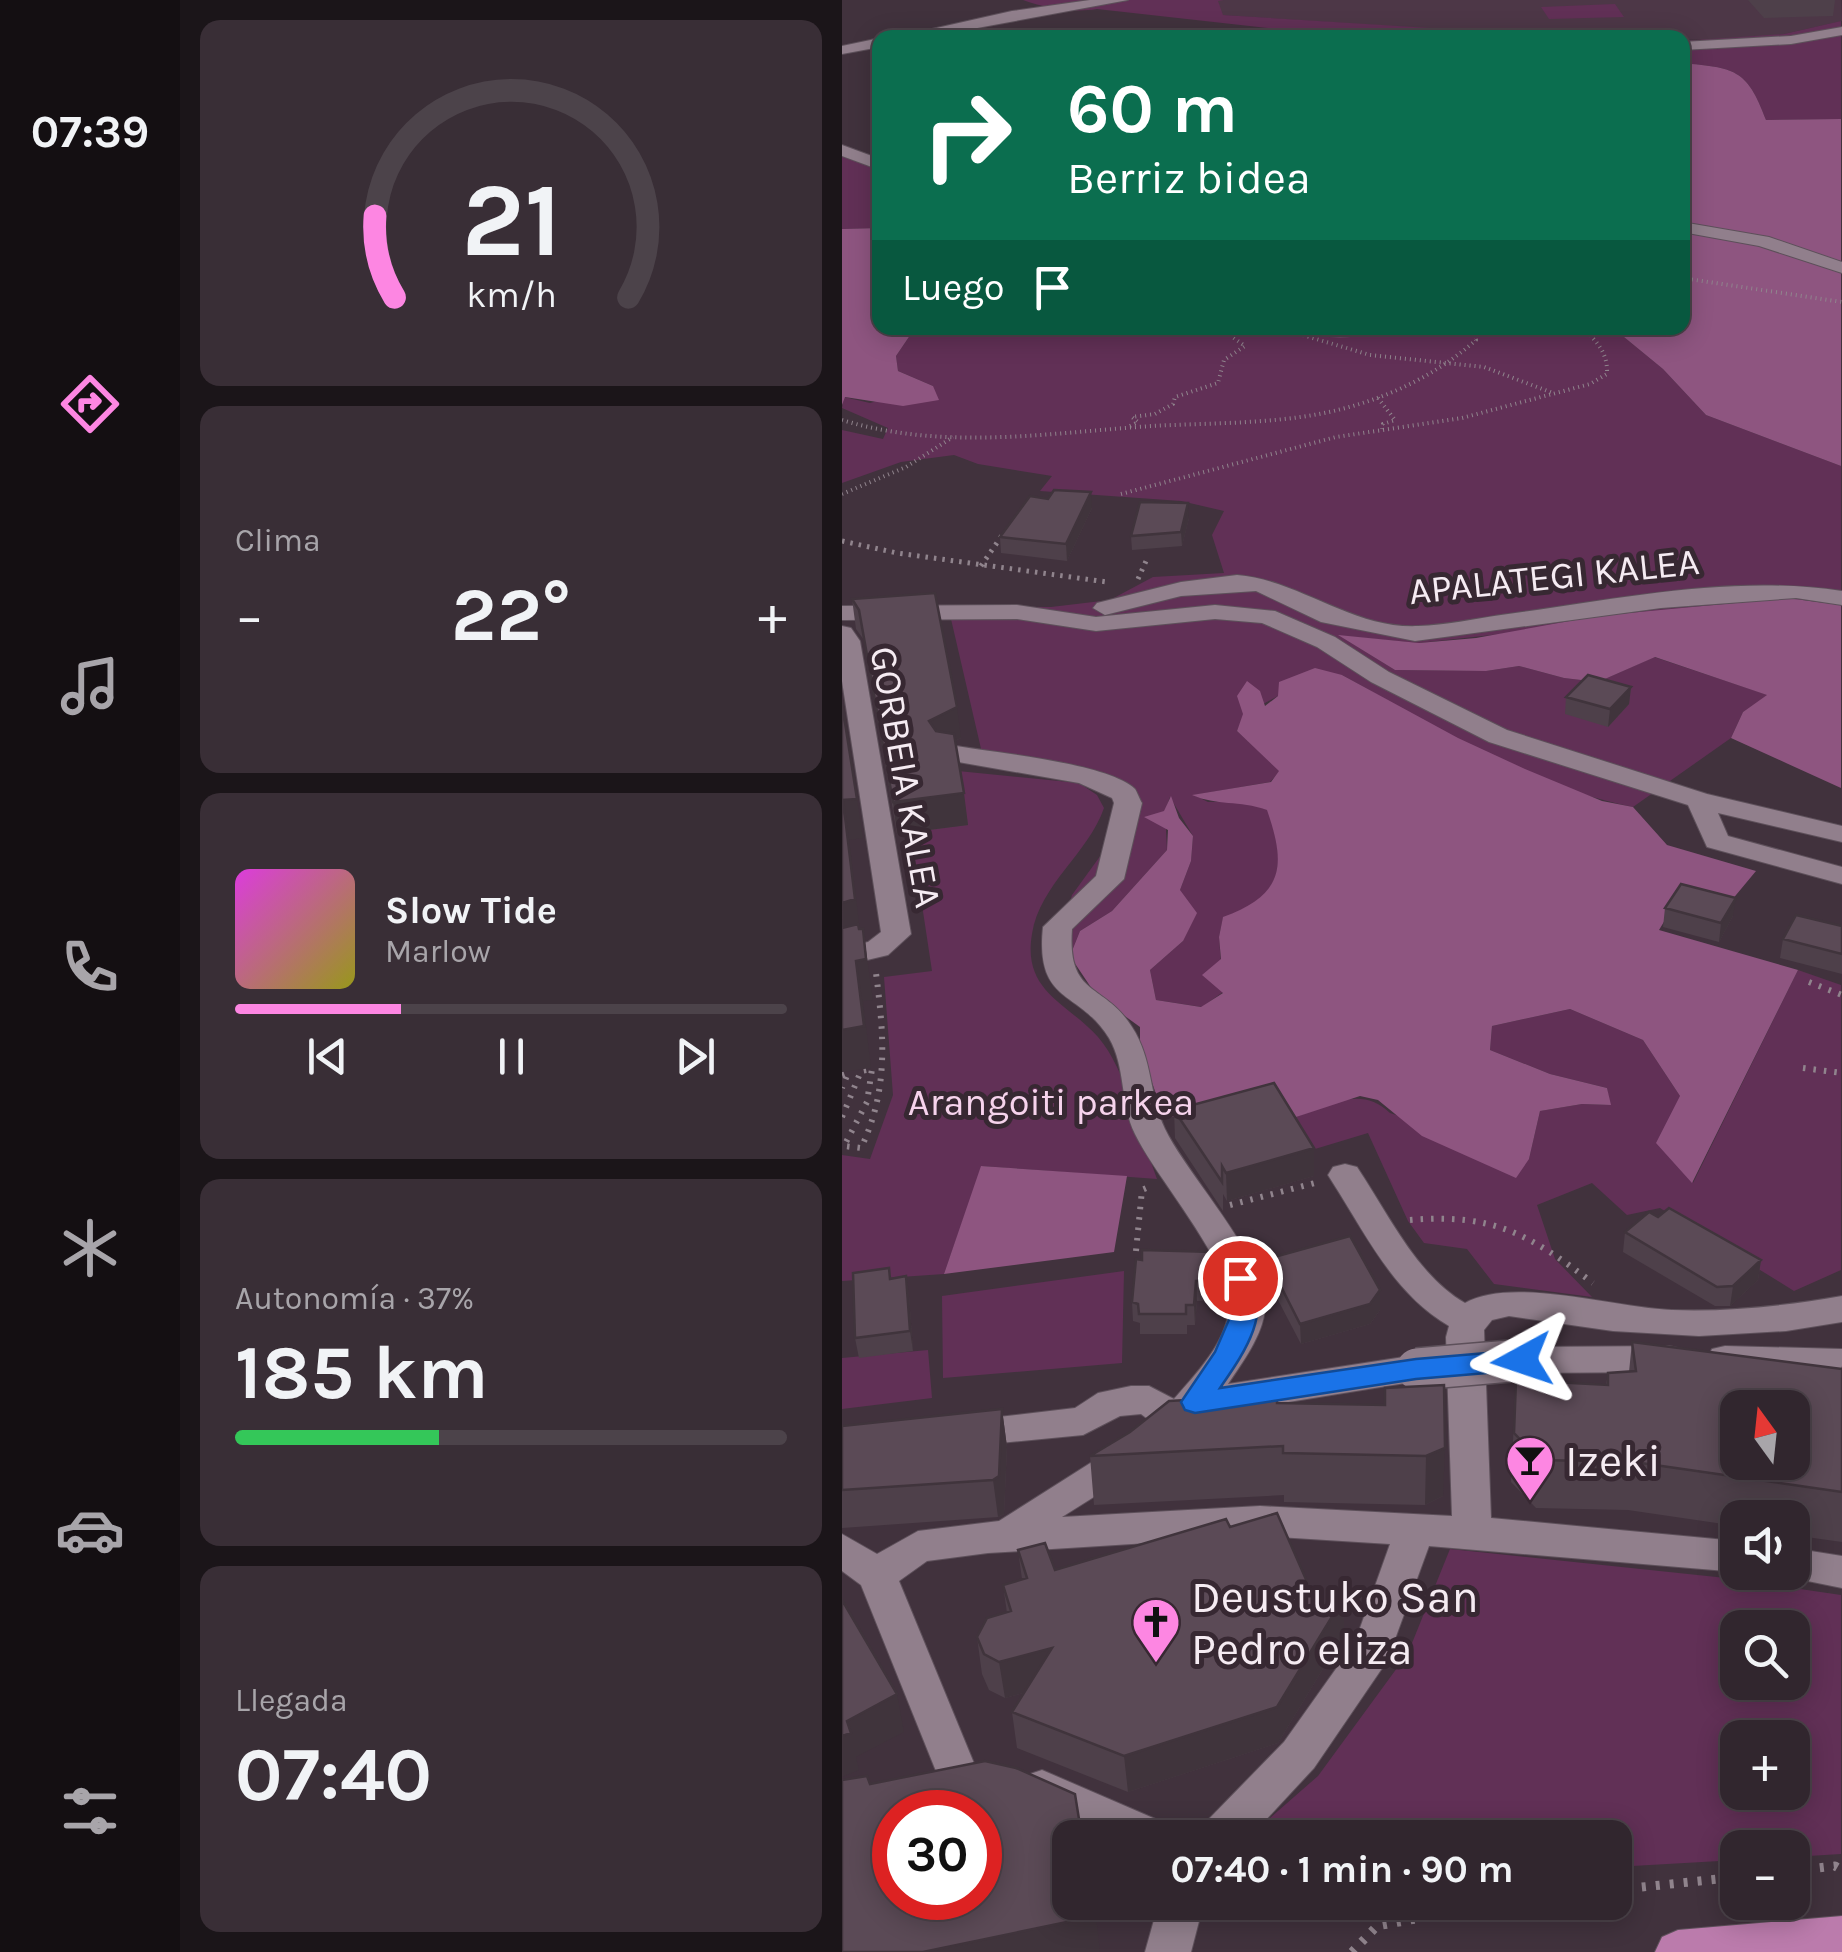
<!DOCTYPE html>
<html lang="es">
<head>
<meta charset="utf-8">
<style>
  body { margin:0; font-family:Karla,sans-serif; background:#392e36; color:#f1f3f6; height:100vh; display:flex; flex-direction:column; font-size:38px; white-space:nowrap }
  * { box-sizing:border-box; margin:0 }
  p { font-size:32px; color:#a8a5aa }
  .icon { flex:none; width:55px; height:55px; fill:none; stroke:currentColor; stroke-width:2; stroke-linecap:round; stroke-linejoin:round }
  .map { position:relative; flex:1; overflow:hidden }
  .sheet { display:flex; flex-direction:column; gap:20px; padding:20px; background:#1b1519; width:662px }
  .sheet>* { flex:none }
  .hud { position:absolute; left:30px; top:30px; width:818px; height:305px; border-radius:20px; box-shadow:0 5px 25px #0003,0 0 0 2px #4c434a; background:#0b6e4f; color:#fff; overflow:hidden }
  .needle { width:65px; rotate:345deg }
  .controls { position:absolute; left:878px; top:1390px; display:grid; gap:20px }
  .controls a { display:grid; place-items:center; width:90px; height:90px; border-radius:20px; background:#31262e; box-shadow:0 5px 25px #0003,0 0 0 2px #4c434a; font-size:50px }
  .speed { position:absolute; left:30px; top:1790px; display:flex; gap:20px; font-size:50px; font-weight:700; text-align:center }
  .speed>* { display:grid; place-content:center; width:130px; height:130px; border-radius:50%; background:#31262e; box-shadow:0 5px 25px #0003,0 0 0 2px #4c434a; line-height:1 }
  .speed .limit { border:15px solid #d22; background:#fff; color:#111 }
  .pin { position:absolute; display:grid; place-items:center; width:85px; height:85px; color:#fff; margin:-42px; border:5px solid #fff; border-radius:50%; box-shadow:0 2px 10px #0007 }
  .me { position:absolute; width:110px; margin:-55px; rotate:265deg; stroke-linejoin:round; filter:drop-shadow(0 0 8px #0008) }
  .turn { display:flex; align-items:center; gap:35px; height:210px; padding:0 30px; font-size:45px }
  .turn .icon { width:130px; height:130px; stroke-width:2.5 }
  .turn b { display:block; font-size:70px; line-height:85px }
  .then { display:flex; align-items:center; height:95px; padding:0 30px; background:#0003; gap:20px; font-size:38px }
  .big { font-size:75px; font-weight:700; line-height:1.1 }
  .sheet .card { flex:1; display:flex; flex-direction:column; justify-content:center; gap:15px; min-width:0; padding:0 35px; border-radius:20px; background:#392e36 }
  .sheet .dial { align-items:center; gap:0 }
  .dial svg { height:260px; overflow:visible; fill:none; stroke:#4c434a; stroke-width:7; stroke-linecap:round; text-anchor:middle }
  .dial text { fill:#f1f3f6; stroke:none }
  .song { display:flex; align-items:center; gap:30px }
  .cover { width:120px; height:120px; border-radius:15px; background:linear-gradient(135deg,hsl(300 70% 55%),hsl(60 70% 35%)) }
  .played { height:10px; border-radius:5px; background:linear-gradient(90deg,#fd86e2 30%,#4c434a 30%) }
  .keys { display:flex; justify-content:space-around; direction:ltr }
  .heat { display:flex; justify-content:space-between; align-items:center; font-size:55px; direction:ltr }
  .charge { height:15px; border-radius:8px; background:linear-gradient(90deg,#34c759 37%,#4c434a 0) }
  .trip { position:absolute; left:210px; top:1820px; width:580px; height:100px; border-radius:20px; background:#31262e; box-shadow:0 5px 25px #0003,0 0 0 2px #4c434a; font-weight:700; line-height:100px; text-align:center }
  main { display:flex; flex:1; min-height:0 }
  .tab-bar { display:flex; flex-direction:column; width:180px; justify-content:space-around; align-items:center; background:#140f12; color:#a8a5aa }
  .tab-bar .icon { width:70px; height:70px }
  .tab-bar .current { color:#fd86e2 }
  .tab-bar b { font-size:45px; color:#f1f3f6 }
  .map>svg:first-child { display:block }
</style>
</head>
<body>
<main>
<nav class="tab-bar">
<b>07:39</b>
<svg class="icon current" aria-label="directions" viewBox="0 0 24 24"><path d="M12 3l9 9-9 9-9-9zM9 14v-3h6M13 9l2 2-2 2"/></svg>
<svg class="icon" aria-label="music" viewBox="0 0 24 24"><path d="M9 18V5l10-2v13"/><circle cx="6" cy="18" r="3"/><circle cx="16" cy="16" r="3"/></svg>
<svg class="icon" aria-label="phone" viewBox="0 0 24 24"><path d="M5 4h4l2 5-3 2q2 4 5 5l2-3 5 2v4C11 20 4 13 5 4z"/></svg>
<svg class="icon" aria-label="climate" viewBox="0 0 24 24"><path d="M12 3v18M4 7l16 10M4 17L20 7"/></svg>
<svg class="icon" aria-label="car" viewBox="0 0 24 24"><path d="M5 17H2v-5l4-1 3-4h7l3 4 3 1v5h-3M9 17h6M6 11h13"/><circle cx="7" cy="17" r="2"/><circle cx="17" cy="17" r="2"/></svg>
<svg class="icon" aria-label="filters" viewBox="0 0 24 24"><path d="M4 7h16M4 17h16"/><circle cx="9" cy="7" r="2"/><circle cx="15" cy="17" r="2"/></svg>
</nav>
<section class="sheet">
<div class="card dial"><svg viewBox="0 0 100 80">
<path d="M14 69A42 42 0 1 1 86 69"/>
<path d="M14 69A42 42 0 0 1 8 44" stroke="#fd86e2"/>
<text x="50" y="56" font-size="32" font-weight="700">21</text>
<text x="50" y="72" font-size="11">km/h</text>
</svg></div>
<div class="card"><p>Clima</p>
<div class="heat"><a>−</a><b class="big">22°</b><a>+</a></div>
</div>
<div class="card">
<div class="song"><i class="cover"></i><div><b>Slow Tide</b><p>Marlow</p></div></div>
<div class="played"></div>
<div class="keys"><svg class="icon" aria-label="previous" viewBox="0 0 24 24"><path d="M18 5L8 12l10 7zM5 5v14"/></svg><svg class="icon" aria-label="pause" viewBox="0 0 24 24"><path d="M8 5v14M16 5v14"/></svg><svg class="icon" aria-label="next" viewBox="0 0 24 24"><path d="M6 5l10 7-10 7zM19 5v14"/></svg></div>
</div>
<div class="card"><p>Autonomía · 37%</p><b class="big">185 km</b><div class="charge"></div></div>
<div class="card"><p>Llegada</p><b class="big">07:40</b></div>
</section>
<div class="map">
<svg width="1000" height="1952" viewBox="0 0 1000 1952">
  <rect width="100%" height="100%" fill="#41323d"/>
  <path fill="#4d3747" d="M375,0h624l1,21 -58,13 -62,6 -149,-2 -351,-23z"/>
  <path fill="#613056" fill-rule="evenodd" d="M181,0h201l-6,1 5,14 350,22h-280l1,-6 -197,-22c-24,4 -52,-1 -74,-9z
    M773,4l9,13 -75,2 -8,-12z
    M999,21v98l-75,1c-19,-52 -32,-52 -84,-57v-22l102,-7z
    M0,155l37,1v72l-37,1z
    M73,328h381c34,17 67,6 103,5 19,-1 38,1 56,2l-3,-7h100l15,9 -4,-9h50l50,41 43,46 135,51v139l-24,-6 -398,44 -79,-7 55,34 91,1 33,-5 45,12 34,4 56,-25 114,38 -25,17 -12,26 -98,69c-103,-20 -200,-82 -291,-132l-64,21 -34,18 -7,17 43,40 -10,11 -76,13 14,7 34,-1 26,9c19,58 15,85 -45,108l-4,19 4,55 -21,15 -46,-7 -6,-30 33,-29 -3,-51 11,-29 2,-25 -23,-39 -5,14 2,39 -55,61 -32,20 -10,25 -6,-35 8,-26 63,-87 -2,-19 -151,-36 -34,-147 103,1 59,-7 43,-23 71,-4 -12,-38 12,-24 -43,-10 -141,-10 12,-15 -74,-12 -24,-9 -53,7 -59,21v-53l41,9 5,-11 -46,-20 2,-11 26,6 63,-17 -35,-15 -2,-15z
    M116,771l121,12 18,12 7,13c-16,46 -64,76 -72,126 -10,58 36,69 66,103 28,32 44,101 59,142l-175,-13 -38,108 -102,7v-126l28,4 23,-64 -9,-118 48,-6 -21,-139z
    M956,970l43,15v285l-47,21 -134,-83 -33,7 -35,-32 -55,22 18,54 37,38 -98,-13 -27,-35 -43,-6 -16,-22 -40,-88 -53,16 -22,-31c34,-12 68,-34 97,-5l139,46 11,-48 42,-7 28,1 -3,-17 -57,-14 -60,-24 2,-24 78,-17 73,31 37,56 13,87z
    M282,1271l-2,92 -179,15 -1,-82z
    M86,1350l4,48 -90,11v-51z
    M608,1549l276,29 115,17v259l-49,3v-9h-55v12l-122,7 -1,-29h-367l71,-62 90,-123zM895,1628h55v54h-55zM895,1738h55v54h-55z"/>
  <path fill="#8e5580" d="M840,63c52,5 65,5 84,57l75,-1v347l-135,-51 -43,-46 -50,-41h69z
    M37,228l1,100h35l-19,28 2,15 35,15 6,14 -36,6 -58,-9 -3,8v-176z
    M454,328h156l4,7c-18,-1 -38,-2 -56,-2 -37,1 -69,12 -104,-5z
    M945,598l54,7v183l-110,-50 12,-26 24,-17 -112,-38 -57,25 -34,-4 -45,-12 -33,5 -91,-1 -57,-35 81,8 57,-5 121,-22z
    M473,668l27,7 116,63 67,31 77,32 31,6 34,38 89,26 -35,42 -44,-13 -18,30 139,40 -106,213 -36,-40 24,-47 -37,-56 -73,-31 -78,17 -2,24 60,24 57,14 4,17 -29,-1 -42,7 -11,48 -13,19 -94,-42 -44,-36 -18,-4 -67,22 -19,-30 -109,31 -25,-70v-22l-44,-32 -26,-39 10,-25 32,-20 55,-61 1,-20 -24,-13 20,-6 7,-15 8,22 14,18 -2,25 -11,29 17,23 -14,28 -33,29 6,30 45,7 22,-14 -21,-18 19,-16 -2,-22 4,-20c60,-22 64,-50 44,-107 -28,-10 -50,-4 -75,-15l79,-13 8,-11 -42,-40 6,-17 -6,-18 10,-15 13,10 5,15 13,-10 1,-14z
    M139,1166l146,10 -13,76 -170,22z"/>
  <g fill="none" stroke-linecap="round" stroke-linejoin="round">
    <g stroke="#5d505a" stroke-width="2">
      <path id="minor" d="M248,0h38l-205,38h-31l120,-27z
        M1000,27v8l-51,9 -109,6v-8l109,-6z
        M38,38v9l-38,7v-8z
        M0,145l38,14v11l-38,-14z
        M840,222l87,15 73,25v11l-83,-27 -77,-14z
        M395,575c63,5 115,54 181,51 28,-1 56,-7 83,-11 111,-15 230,-41 341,-24v14l-46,-7 -135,10 -246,33 -94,-19 -65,-31 -75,5 -76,19 -12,-7 4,-5 84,-21z
        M175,605l79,12 119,-12 60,6 60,26 54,35 118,58 200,64 135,32v16l-124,-29 10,23 114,31v17l-135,-37 -19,-42 -199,-63 -118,-60 -54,-35 -55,-24 -47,-4 -119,12 -79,-12 -175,1v-14z
        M0,626l9,2 9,13 51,293 -23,21 -46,11v-18l26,-6 13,-10 -39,-251z
        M108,745c39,7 159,18 185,44 2,3 5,11 7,14l-18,76 -52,50c-5,69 32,53 60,98 21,32 17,68 33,102 22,46 103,132 100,180 -2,26 -23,54 -37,75l189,-29 13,4 5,10 -5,10 -227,37c-15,17 -25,31 -48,23l-6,-10 4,-6 -12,-9 -21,2 -37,19 -115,11 -13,-4 -6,-10 6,-10 120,-14 23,-15 33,-7h18l25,13c21,-24 53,-57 55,-91 4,-43 -73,-130 -94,-174 -15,-30 -9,-67 -26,-96 -30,-49 -74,-33 -66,-111l53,-51 18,-73 -2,-5 -33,-15 -138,-24 -4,-6z
        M503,1164l12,3c31,46 59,108 108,136 47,-27 151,5 207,7 57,2 113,-4 170,-14v26l-56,9 -87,5 -86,-5 -104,-15 -17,4 -8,10 7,188 246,23 1,31 -309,-26 -42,115 -73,107 -65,70h-51l6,-14 80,-82 71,-100 35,-98 -130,-8 -272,17 -61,8 -28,20 79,192 -6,13 -15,6 -15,-6 -81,-201 -19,-14v-37l35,20 41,-23 81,-10 115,-73 13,-5 13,5 6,10 -6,10 -78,49 198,-11 192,10 -6,-179 3,-11c-55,-32 -82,-90 -116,-143l-5,-8 5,-8z
        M827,1346l13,3 5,10 -5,10 -13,3 -147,1 -13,-3 -5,-10 5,-10 13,-3z
        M883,1346l117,3v27l-117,-4 -13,-3 -5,-10 5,-10z
        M950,1548l50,8v32l-64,-13 -1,-3h15z
        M200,1770l125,54 6,14h-69l-77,-35 -7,-14 7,-14z
        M317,1902h45l-13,50h-46z"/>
    </g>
    <g stroke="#5d505a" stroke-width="2">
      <path id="major" d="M1000,1916v36h-187l7,-15 16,-7z"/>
    </g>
    <path stroke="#90848d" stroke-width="4" stroke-dasharray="1 4" stroke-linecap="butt" d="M840,278l160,24
      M437,328l91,27 114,12 69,26
      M536,398l17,22 -12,4 -1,5
      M0,420c102,31 205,13 310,6 55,-3 113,-2 167,-12 58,-11 113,-35 157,-74l-7,-12
      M288,426l8,-4 -6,-5 23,-3 18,-10 2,-7 43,-14 6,-23 21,-14 -18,-13 1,-5
      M0,494l64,-27 47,-30
      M279,494l215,-57 126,-19 128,-34 17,-10c1,-21 -10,-33 -25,-46"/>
    <path stroke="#90848d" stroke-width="5" stroke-dasharray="2.5 6" stroke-linecap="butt" d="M0,541l55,12 210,29
      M139,566l22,-32
      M296,579l8,-18"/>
    <path stroke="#90848d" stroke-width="6" stroke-dasharray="2.5 8" stroke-linecap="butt" d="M967,982l33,13
      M961,1068l39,5
      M0,1075l6,-2 -6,15
      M0,1117l19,-46 11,-2 -5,33 -23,44 17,2c28,-59 23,-112 15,-175
      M388,1205l85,-22
      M568,1220c83,-7 119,14 183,63
      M294,1251l6,-61 7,-3"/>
    <path stroke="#90848d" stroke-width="9" stroke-dasharray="4 10" stroke-linecap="butt" d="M950,1871l43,-5 7,4
      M772,1890l123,-13
      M510,1952l25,-26 132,-24"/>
    <use href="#minor" fill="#917f8c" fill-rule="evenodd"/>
    <use href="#major" fill="#bb7bac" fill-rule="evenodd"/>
    <g stroke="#5d505a" stroke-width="35" stroke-linecap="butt">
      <path id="minor-bridge-far1" d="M655,1362l25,-2"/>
    </g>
    <g stroke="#5d505a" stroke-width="44" stroke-linecap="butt">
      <path id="minor-bridge" d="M575,1369l105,-9"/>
    </g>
    <use href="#minor-bridge-far1" stroke="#917f8c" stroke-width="32"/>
    <use href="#minor-bridge" stroke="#917f8c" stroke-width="41"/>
  </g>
  <path fill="#4e404a" d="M906,0h87l-2,16 -69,2z
    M206,499l44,9 -25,53 -66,-8 -1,-16z
    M347,518l-7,28 -50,4 -1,-14z
    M10,599l109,139 -6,3 13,84 -71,9 -33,-194 -8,-11z
    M789,687l-2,17 -21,23 -43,-13 1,-17z
    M823,908l68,8 -14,26 -56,-15z
    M1000,926v48l-62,-16 3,-19z
    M332,1110l140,66 -87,25 -4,-7v17l-48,-73z
    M816,1217l103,43 -3,20 -28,26h-15l-92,-54 2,-20z
    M294,1259l87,21v20l-26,1 -2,24h-8v9h-47v-11l-7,-2 -1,-19z
    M425,1259l113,51 -10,14 -69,20 -34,-65z
    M64,1276l3,20 4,55 -54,7 -4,-20 36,-60z
    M790,1342l209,27 1,-3v176l-50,-7v-17h-55v8l-109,-16 -92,-2 -25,-26 5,-102 90,5 2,-12 21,-1z
    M602,1385l-1,111 -18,9 -141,-3v-7l-190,10 -4,-49 187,-53 108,2z
    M160,1409l5,38 -3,67 -6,3 -156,11v-102z
    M388,1527l88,80 26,27 -66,109 -150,49 -111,-44 -5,-36 12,-19 -19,5 -16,-8 -7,-16 -5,-37 30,-24 -4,-28 19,-6 -4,-29 37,20z"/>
  <path fill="#40343c" d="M249,492l1,16 -25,53 -1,-17z
    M346,503l1,15 -7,28 -1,-14z
    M789,687l-2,17 -21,23 2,-18z
    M115,707l4,31 -28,14 -4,-31z
    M122,793l4,32 -71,9 -4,-32z
    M15,799l6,39 -14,2 12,100 -19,5 1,-145z
    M894,898l-3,18 -14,26 2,-19z
    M21,929l10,71 -10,1 8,67 -29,4v-42z
    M472,1148v28l-87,25 -1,-28z
    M919,1260l-3,20 -28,26 3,-20z
    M64,1276l3,20 4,55 -3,-20z
    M354,1281l1,20 -2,24 -1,-20z
    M538,1290v20l-10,14 -69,20 -1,-20z
    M160,1409l5,38 -3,67 -6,3 -5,-37z
    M603,1448l-2,48 -18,9 1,-49z
    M502,1597v37l-66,109 -150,49 -4,-36z
    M210,1648l5,36 -52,14 -6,-36z
    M55,1694l7,38 -48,25 3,13 -17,7v-41l5,-15z
    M254,1916l4,36h-177z"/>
  <path fill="#5b4a56" stroke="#40343c" stroke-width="2.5" fill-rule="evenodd" d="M212,490l37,2 -25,52 -66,-7 30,-41 18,3z
    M298,502l48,1 -7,29 -50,4z
    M93,593l22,114 -28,14 7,10 18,3 10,59 -71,9 -34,-192 -7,-11z
    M746,675l43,12 -21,22 -44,-12z
    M0,704l15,95 -14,1 12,99 -13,4z
    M839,884l55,14 -15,25 -56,-15z
    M954,915l46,11v28l-59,-15z
    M16,924l1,5h4l3,30 -10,2 8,65 -22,4v-102z
    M432,1083l40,65 -88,25 -4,-7v16l-48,-72z
    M827,1208l92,52 -28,26 -16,1 -92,-55 24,-20 9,5z
    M508,1236l30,54 -10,14 -70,20 -33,-65z
    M300,1250l72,2 9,28 -27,1 -2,24h-8v9h-47l-1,-10 -6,-2 4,-43 6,1z
    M47,1268l1,11 16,-3 4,55 -55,7 -2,-65z
    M790,1342l210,27v123l-208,-30 -94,-2 -26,-27 2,-53 92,5v-12l28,-2zM895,1408h55v54h-55z
    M602,1385l1,63 -19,8 -143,-3v-7l-193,10 40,-24 39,-31 108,-6v8l108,2v-17z
    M160,1409l-3,67 -6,4 -151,10v-64z
    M435,1513l41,94 26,-10 -67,110 -153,49 -112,-44 40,-64 -53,14 -15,-8 -7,-17 10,-19 24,-7 -8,-26 24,-7 -9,-28 27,-7 10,27 171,-51 4,8z
    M0,1600l55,94 -50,27 4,12 -9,3z
    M143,1761l31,7 59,26 7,44h-12v64h24l2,14 -173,36h-81v-172l25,-4 3,8zM52,1812h86v86h-86z"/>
  <path fill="#1a73e8" stroke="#114b97" stroke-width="2.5" d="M398,1268l9,3c24,42 -5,82 -29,117l196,-29 106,-9 10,3 4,7 -4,7 -10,3 -106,9 -221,34 -10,-3 -4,-8 34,-50 19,-44 -8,-30 4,-7z"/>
  <defs>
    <g id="bar-pin" transform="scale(2.5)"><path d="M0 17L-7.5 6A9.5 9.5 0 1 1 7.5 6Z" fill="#fd86e2" stroke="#372832"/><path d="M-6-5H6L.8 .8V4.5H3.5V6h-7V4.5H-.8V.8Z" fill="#111"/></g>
    <g id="church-pin" transform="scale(2.5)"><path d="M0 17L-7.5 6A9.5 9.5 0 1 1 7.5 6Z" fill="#fd86e2" stroke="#372832"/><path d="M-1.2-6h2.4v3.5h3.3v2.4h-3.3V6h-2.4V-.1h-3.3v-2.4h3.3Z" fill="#111"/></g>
  </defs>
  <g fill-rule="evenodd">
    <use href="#bar-pin" x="688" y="1460"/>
    <use href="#church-pin" x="314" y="1622"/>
  </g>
  <g text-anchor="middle" stroke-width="10" stroke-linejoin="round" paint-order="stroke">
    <g font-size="38" fill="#f5ebf2" stroke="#372832">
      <text transform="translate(712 576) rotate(-6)" y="13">APALATEGI KALEA</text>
      <text transform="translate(64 777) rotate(80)" y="13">GORBEIA KALEA</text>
    </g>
    <g font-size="38" fill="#f6d3ec" stroke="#372832">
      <text x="209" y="1115">Arangoiti parkea</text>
    </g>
    <g font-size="45" fill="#f5ebf2" stroke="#372832" text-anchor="start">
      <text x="723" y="1476">Izeki</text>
      <text x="349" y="1612">Deustuko San<tspan x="349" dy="52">Pedro eliza</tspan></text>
    </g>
  </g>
</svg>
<div class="controls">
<a><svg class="needle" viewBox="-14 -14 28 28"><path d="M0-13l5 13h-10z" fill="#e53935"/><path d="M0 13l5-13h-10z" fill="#a8a5aa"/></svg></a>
<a><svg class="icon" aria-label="sound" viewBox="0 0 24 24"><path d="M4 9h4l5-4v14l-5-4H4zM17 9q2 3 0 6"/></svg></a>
<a><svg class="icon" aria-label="search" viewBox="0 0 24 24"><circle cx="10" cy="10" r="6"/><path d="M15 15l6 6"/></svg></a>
<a>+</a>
<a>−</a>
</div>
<div class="speed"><div class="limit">30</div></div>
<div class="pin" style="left:398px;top:1278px;background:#d93025"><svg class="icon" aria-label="arrive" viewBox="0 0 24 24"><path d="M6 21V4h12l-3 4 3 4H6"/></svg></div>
<svg class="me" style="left:680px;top:1360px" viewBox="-20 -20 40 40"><path d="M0-17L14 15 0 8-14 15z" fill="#1a73e8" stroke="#fff" stroke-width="4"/></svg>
<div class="trip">07:40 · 1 min · 90 m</div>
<div class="hud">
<div class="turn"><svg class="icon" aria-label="right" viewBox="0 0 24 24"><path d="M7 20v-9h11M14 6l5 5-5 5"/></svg><div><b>60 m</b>Berriz bidea</div></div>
<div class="then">Luego<svg class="icon" aria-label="arrive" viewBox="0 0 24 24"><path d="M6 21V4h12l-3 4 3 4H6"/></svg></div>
</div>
</div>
</main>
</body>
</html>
